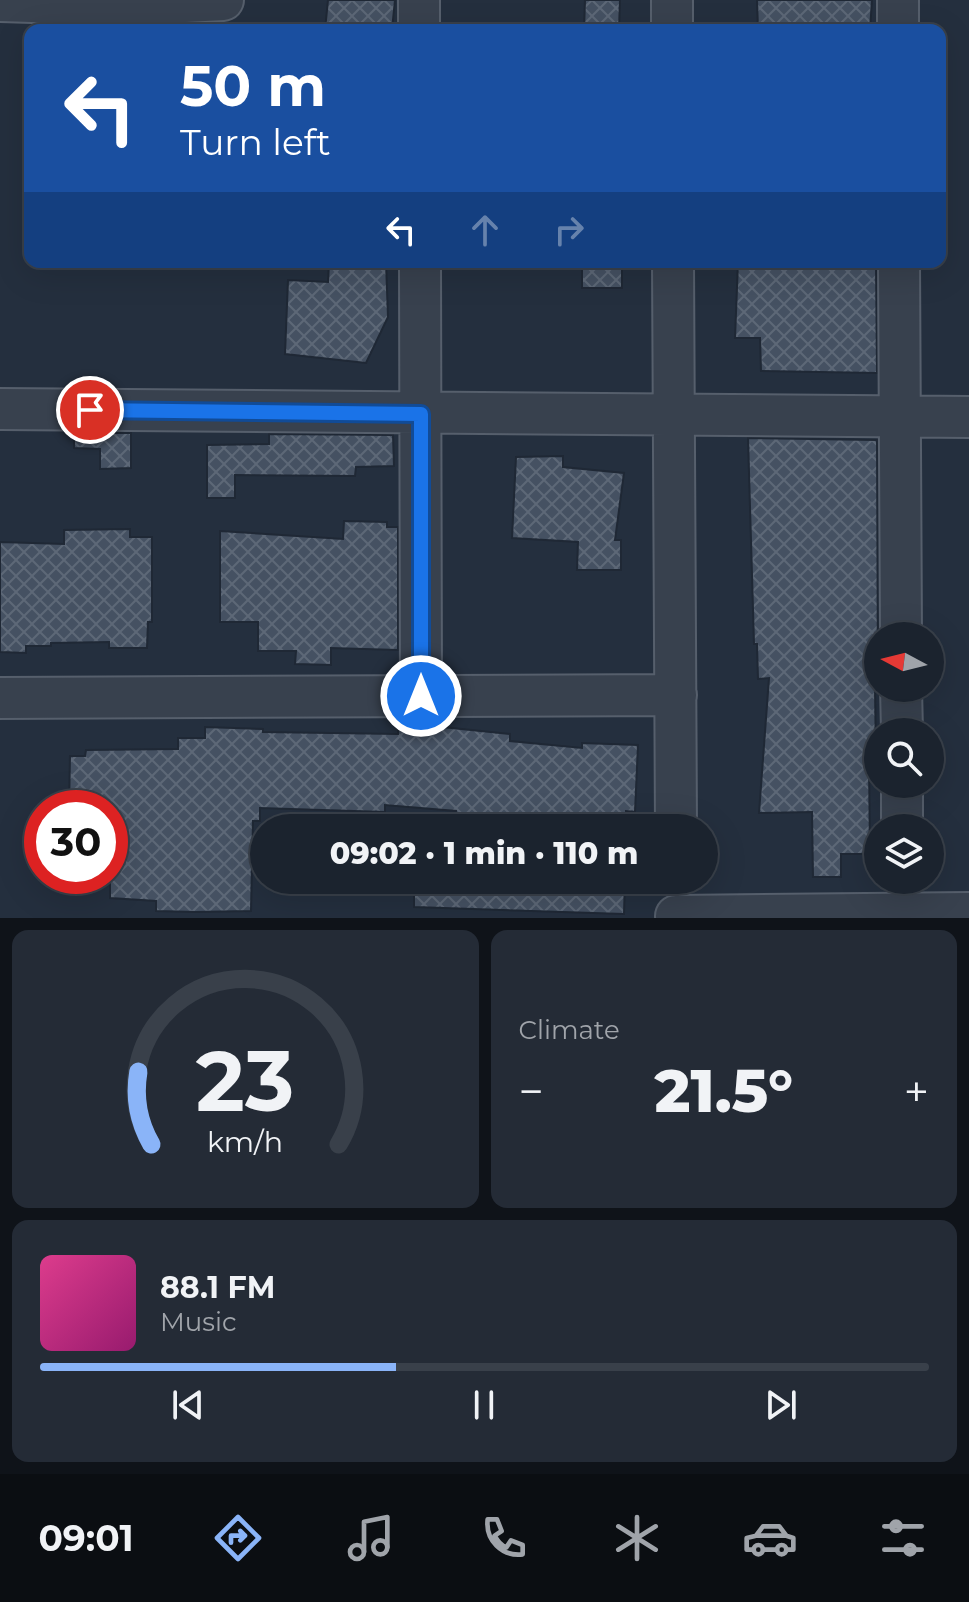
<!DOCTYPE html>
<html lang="en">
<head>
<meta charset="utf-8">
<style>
  body { margin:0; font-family:Montserrat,sans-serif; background:#242b36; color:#f1f3f6; height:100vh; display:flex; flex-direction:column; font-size:30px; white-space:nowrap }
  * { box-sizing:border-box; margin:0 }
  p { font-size:26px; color:#a0a4aa }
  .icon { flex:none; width:44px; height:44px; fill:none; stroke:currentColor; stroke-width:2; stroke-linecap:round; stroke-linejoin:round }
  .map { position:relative; height:918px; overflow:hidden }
  .panel { display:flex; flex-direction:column; gap:12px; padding:12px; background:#0f1319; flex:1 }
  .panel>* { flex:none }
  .top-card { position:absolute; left:24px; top:24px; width:922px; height:244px; border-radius:16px; box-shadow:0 8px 32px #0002,0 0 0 2px #39404a; background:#1a4fa0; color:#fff; overflow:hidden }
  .needle { width:52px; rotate:277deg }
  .controls { position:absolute; left:864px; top:622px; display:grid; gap:16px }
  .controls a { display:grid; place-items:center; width:80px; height:80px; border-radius:50%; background:#1b232e; box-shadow:0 8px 32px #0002,0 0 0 2px #39404a; font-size:40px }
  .speed { position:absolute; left:24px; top:790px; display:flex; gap:16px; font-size:40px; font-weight:700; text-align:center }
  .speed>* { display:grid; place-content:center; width:104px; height:104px; border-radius:50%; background:#1b232e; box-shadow:0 8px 32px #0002,0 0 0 2px #39404a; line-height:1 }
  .speed .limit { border:12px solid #d22; background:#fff; color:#111 }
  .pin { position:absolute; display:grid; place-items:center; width:68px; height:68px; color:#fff; margin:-34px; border:4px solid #fff; border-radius:50%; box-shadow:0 2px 8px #0007 }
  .me { position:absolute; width:88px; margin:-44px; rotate:0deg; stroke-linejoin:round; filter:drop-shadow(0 0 6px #0008) }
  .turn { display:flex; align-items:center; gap:28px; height:168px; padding:0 24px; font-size:36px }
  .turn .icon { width:104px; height:104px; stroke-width:2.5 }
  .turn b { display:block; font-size:56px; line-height:68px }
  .lanes { display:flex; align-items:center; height:76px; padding:0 24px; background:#0003; justify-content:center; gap:40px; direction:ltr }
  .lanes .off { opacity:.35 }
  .big { font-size:60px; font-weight:800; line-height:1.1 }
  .panel .card { flex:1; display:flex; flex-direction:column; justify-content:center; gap:12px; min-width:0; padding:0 28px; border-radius:16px; background:#242b36 }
  .panel .dial { align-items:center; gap:0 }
  .dial svg { height:208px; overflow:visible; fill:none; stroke:#39404a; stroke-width:7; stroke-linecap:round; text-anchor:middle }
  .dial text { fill:#f1f3f6; stroke:none }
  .song { display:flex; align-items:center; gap:24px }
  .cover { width:96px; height:96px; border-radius:12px; background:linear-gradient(135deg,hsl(330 70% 55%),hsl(320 70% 35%)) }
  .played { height:8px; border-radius:4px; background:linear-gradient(90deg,#8ab4f8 40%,#39404a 40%) }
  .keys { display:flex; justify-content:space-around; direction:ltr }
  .heat { display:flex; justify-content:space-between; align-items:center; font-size:44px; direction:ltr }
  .panel .tiles { flex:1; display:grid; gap:12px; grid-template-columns:1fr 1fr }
  .card:last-child { grid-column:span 2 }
  .trip { position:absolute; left:250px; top:814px; width:468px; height:80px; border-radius:40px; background:#1b232e; box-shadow:0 8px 32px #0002,0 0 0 2px #39404a; font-weight:800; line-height:80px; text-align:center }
  .tab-bar { display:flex; height:128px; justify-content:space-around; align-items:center; background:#0b0e12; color:#a0a4aa }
  .tab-bar .icon { width:56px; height:56px }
  .tab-bar .current { color:#8ab4f8 }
  .tab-bar b { font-size:36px; color:#f1f3f6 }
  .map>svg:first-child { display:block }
</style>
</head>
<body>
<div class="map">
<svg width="969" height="918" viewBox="0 0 969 918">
  <defs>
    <pattern id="building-cross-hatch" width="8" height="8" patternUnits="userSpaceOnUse" patternTransform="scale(2)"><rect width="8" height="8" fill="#455162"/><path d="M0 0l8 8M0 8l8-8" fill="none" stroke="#5d6877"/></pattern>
  </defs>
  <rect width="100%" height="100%" fill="#242f3e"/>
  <path fill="url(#building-cross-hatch)" stroke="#1f2835" stroke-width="2" d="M328,0h67l-3,30h-67z
    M585,0h35l-1,30h-35z
    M757,0h115l-2,30h-112z
    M329,262h57l2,55 -22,46 -81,-9 3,-74 40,2z
    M582,262h40v26h-40z
    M738,262h138l1,111 -116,-2 -1,-33h-25z
    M74,433h57v35l-31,1v-20l-26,-1z
    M269,434l124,1 1,31 -38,1 -1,9 -120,-1v23h-28v-53l62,-1z
    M748,438l129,2 1,247h-3l1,73 -7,1 1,93h-29v23h-28l-1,-65 -53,1 10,-135 -11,1 -1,-35h-3z
    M563,456v11l61,6 -9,67h6v30h-44l1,-28 -66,-4 4,-81z
    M344,521l43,1v5h11v123l-67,-2v17l-36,-1 1,-13h-38v-29h-38v-91l123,8z
    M130,529v8h22v85h-4l-1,26h-38v-6l-58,1v3h-25v7l-26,-1v-110l64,2v-14z
    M399,719h35l-1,7 77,8v7l72,7v-5l56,2 -3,67 -9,-1v17h-171l1,-17 -71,-6v7l-125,-4v13h-7l-2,90 -56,1 -39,-1v-10l-46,-3v-90h-41l1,-52h15l1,-6 92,-1v-11h27v-11l58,2v3l135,2z
    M414,880h211l-1,34 -210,-7z"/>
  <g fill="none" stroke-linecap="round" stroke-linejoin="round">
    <g stroke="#565f6c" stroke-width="44">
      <path id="street" d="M419,0v30
        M672,0v30
        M898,0v30
        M0,1l127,4 96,-5
        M420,262l1,434
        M673,262l3,566
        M899,262l2,374
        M0,409l969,8
        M901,688l1,44
        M0,698l676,-3
        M902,784v44
        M676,916l293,-3"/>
    </g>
    <use href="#street" stroke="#38414e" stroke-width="40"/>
  </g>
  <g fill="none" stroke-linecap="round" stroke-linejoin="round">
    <g stroke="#114b97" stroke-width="20">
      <path id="route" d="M90,410l331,4v282"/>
    </g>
    <use href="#route" stroke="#1a73e8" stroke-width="14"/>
  </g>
</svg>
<div class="controls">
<a><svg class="needle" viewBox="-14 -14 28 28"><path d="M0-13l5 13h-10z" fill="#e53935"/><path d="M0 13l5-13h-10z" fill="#a0a4aa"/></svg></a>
<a><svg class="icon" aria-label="search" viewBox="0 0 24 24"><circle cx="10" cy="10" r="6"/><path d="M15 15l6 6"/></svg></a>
<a><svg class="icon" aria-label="layers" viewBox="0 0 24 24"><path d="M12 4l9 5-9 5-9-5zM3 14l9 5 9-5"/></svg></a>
</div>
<div class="speed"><div class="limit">30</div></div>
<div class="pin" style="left:90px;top:410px;background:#d93025"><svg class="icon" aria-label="arrive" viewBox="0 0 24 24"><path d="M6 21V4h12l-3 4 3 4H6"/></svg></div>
<svg class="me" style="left:421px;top:696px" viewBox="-20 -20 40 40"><circle r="17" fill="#1a73e8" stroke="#fff" stroke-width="3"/><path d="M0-11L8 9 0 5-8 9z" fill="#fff"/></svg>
<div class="trip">09:02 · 1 min · 110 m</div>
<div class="top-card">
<div class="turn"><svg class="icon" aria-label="left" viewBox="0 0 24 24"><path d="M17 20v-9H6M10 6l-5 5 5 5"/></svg><div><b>50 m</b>Turn left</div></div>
<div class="lanes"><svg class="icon" aria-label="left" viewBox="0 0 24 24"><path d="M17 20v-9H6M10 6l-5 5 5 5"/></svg><svg class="icon off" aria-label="ahead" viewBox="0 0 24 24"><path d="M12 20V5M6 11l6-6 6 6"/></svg><svg class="icon off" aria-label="right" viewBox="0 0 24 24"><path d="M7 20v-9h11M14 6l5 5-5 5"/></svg></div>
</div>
</div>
<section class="panel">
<div class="tiles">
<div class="card dial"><svg viewBox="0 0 100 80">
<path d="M14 69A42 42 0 1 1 86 69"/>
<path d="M14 69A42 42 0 0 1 9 41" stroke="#8ab4f8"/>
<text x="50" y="56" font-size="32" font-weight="700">23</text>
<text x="50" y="72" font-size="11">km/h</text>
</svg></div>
<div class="card"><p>Climate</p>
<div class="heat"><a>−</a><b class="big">21.5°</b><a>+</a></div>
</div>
<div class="card">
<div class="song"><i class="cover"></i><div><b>88.1 FM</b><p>Music</p></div></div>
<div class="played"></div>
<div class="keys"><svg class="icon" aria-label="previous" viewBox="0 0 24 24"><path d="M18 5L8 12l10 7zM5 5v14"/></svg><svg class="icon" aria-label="pause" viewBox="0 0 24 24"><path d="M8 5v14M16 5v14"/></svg><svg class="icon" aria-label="next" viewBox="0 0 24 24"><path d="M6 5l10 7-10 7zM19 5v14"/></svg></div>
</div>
</div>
</section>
<nav class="tab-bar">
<b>09:01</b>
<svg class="icon current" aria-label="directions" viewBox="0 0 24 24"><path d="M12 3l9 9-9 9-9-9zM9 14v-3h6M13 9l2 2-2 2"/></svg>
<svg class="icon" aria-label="music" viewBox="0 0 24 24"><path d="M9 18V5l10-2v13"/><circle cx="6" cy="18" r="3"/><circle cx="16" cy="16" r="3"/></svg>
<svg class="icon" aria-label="phone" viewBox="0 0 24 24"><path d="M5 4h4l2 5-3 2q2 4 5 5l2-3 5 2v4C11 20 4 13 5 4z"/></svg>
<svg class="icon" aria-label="climate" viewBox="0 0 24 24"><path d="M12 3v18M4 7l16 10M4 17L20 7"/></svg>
<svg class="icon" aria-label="car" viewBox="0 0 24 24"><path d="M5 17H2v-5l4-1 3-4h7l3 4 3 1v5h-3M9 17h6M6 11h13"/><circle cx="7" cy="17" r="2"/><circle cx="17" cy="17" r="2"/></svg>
<svg class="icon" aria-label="filters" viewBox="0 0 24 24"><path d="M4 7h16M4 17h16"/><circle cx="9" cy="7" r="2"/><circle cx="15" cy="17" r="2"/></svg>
</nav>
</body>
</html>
